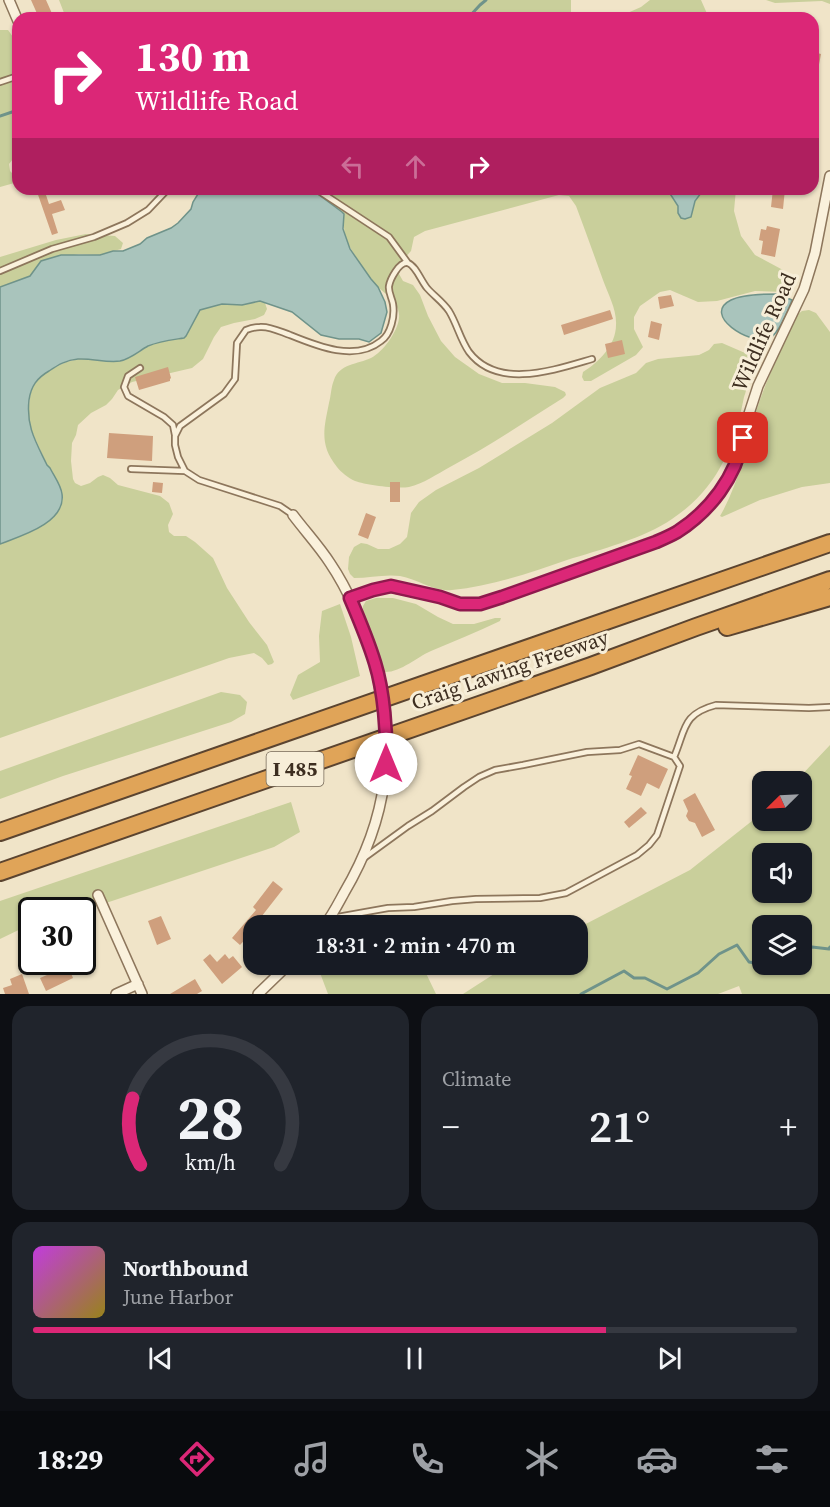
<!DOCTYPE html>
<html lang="en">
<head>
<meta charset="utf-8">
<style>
  body { margin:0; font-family:"Source Serif 4",serif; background:#20242c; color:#f1f3f6; height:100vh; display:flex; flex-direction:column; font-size:22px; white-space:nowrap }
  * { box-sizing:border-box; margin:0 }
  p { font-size:20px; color:#9ea1a6 }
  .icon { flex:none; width:33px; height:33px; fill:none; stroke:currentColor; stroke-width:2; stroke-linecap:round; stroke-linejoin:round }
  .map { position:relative; height:994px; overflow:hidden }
  .drawer { display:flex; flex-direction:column; gap:12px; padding:12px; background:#0d0f14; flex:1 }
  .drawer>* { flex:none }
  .banner { position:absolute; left:12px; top:12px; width:807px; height:183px; border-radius:18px; box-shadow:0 2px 4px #0004; background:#db2777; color:#fff; overflow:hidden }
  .needle { width:39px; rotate:246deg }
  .controls { position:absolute; left:752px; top:771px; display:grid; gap:12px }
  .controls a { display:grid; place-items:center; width:60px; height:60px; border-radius:12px; background:#171b24; box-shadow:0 2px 4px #0004; font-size:30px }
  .speed { position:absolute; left:18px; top:897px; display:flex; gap:12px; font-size:30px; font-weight:700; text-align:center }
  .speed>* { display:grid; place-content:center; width:78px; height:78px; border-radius:50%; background:#171b24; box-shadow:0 2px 4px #0004; line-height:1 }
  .speed .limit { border:3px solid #111; border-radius:9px; background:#fff; color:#111 }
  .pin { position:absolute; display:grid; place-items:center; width:51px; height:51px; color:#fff; margin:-26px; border-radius:12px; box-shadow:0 3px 9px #0006 }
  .me { position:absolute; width:66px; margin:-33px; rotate:0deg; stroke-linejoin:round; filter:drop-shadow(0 0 4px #0008) }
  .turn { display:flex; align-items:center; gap:21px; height:126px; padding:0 24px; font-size:27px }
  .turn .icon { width:78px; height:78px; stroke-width:2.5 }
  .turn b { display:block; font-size:42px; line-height:51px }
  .lanes { display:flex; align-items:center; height:57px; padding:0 24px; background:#0003; justify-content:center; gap:30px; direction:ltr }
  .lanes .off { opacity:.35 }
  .big { font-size:45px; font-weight:600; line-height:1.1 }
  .drawer .widget { flex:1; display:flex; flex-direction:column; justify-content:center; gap:9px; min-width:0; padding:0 21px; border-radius:18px; background:#20242c }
  .drawer .dial { align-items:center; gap:0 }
  .dial svg { height:156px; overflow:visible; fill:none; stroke:#363941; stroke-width:7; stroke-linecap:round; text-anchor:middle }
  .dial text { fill:#f1f3f6; stroke:none }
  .song { display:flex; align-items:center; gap:18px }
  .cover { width:72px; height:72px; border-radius:9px; background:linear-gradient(135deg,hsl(290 70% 55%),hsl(50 70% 35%)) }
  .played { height:6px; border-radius:3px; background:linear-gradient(90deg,#db2777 75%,#363941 75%) }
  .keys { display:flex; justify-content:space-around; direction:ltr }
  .heat { display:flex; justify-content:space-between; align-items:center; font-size:33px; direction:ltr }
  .drawer .tiles { flex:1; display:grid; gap:12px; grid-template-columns:1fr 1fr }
  .widget:last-child { grid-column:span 2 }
  .trip { position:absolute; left:243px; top:915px; width:345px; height:60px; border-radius:18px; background:#171b24; box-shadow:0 2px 4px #0004; font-weight:600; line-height:60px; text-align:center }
  .menu { display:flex; height:96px; justify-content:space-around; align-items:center; background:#090b0e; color:#9ea1a6 }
  .menu .icon { width:42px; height:42px }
  .menu .current { color:#db2777 }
  .menu b { font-size:27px; color:#f1f3f6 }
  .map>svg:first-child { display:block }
</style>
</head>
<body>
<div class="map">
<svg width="830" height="994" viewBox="0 0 830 994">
  <rect width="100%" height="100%" fill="#f0e4c8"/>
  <path fill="#c9cf9b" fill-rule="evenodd" d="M59,0h512v18h-505z
    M650,0h51l8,18h-93l25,-11z
    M766,0h64v4l-8,-3 -47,2z
    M0,30h8l5,7h5v120l-5,2 -4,5 1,7 4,4 4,-1v8l-18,5z
    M310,189h426l-2,22 7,25 14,19 28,15 9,9v6l-8,7 -29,-1 -38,10 -19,1 -28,-12 -10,2 -20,14 -6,11v12l9,18 -7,8 -45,26h-7l-2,-4 1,-5c16,-10 33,-27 33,-47 1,-15 -8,-31 -13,-45 -9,-25 -18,-50 -27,-74l-7,-10 -10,-1 -134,36 -11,6 -3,14 -9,10 -3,13 4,7 10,4 7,10 8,21 13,25 14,16 24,17 23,9h23l30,4 10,5 1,3 -3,3c-38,24 -74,48 -113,69 -13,7 -27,17 -41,20 -12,2 -43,-2 -54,-6 -7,-3 -14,-9 -18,-14 -18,-22 -13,-39 -8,-64 2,-7 2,-16 5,-23 5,-16 24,-16 37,-22 12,-6 27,-27 28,-40 2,-18 -19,-26 -28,-38 -5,-6 -9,-13 -13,-20 -12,-19 -15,-22 -14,-46z
    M86,234l29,2 8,7 -2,6 -21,6 -21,-1 -37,7 -12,15 -30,11v-30l56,-17z
    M260,301l5,2 2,6 -3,6 -9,4 -21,4 -13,4 -7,10 -11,22 -11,9 -60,14 -14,8 -6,9 -6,6 -15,8 -13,12 -2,10 -4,8 -1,18 2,18 2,4 6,3 9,-3 8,-6 5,-2 7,3 8,7 42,11 9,7 4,11 -5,11 1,7 5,4h12l9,6 18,16 14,30 22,34 18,23 7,17 -2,2 -4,1 -6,-7 -8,-5 -25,5 -229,80v-194l35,-14 19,-13 -4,-49 -3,-3 -17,-38 -2,-14 3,-23 3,-7 10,-10 22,-11 13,-3 21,1 8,1 30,-8 7,-5 15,-7 24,-3 16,-28 22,-6 20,1z
    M809,310l7,3 14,19v151l-28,4 -42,13 -38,17 -2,-1c19,-32 25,-69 36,-104 10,-33 27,-65 41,-97l5,-4z
    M722,343l30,13 5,3c0,8 -6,13 -8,21 -2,5 -3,12 -5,17 -10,51 -27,92 -72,122 -27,19 -73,31 -105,41 -37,13 -76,26 -115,30 -18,2 -34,-11 -52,-14 -15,-2 -31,2 -46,2l-4,-4 -2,-5 1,-12 5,-10 7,-4 6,1 11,5h11l11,-5 7,-7 4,-24 8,-11 17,-12 43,-22 73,-45 48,-35 36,-15 10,-10 12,-4 41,-4 10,-5 5,-6z
    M376,598h17l23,6 22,13 15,7h21l21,-6h6l-1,3c-23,11 -46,20 -69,30 -14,6 -31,22 -47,21l-6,-18 -16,-36 1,-12 3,-5z
    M340,604l11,33 9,39 -67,24 -3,-5 8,-20 22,-13 -1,-26 3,-25z
    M221,692l19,3 7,7 -2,12 -14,8 -168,54 -63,23v-28z
    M830,745v249h-88l-3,-8 -21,8h-255l45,-29 70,-1v-36l112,-58 72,-57v7h39v-38l-5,-1zM762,854h39v38h-39zM762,926h39v38h-39z
    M291,802l9,30 -26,15 -183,61 -11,2h-48l-1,14 -31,15v-38z
    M317,965h105l14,29h-108z"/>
  <path fill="#a9c4bc" stroke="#6f938a" stroke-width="1.5" d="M201,189h110l31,23 2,2 -1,15 7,20 21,30 7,8 7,15 2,10 -6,21 -12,9 -10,-3h-20l-18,-4 -29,-23 -32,-11 -18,4 -20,-1 -22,6 -14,26 -2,2c-13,2 -24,3 -36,8 -9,5 -18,13 -28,15 -14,2 -28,-3 -42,-2 -12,1 -20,6 -29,12 -12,7 -18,15 -20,29 -3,27 7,42 18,65l3,3c4,8 11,17 12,26 4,29 -41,42 -62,50v-257l30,-11 11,-15 20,-6h39l13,-4h10l17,-7 7,-6 24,-10 7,-5 13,-14 2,-7z
    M667,189h37l-9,12 -4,16 -6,2 -4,-1 -3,-5v-7z
    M777,294l15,6c-4,10 -13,35 -24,39 -18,6 -67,-24 -37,-39 10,-5 35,-6 46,-6z"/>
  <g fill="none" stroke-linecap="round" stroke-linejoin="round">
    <path stroke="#6f938a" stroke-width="3" d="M468,18l12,-13 6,-5
      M0,116l18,-6
      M801,954l11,-7 17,2 1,-2
      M766,964l29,6 2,-6
      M581,994l43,-23 10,7h11l22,11 31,-16 21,-19 18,-9 12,17 13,2"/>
  </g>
  <path fill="#cf9f7d" d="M31,0h15l8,18h-15z
    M813,52l8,2 -4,21h-4z
    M36,189h8l5,15 12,-4 4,10 -13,4 6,19 -6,2z
    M773,189h12l-2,20 -12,-2z
    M767,226l13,3 -5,28 -14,-3 2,-13 -4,-1 2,-11 5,1z
    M671,295l3,11 -14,3 -2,-12z
    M610,310l3,9 -49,16 -3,-10z
    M651,321l11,3 -3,16 -11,-3z
    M622,340l3,14 -17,4 -3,-14z
    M168,367l3,11 -1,1v2l-31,9 -4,-13z
    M109,433l44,3 -1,25 -45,-3z
    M153,482l10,1 -1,10 -10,-1z
    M390,482h10v20h-10z
    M366,513l10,4 -8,22 -10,-4z
    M638,755l30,14 -9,20 -12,-6 -6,13 -15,-7 6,-13 -3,-1z
    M695,793l20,37 -13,7 -7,-14 -6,-2 -3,-5 2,-5 -5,-11z
    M641,807l6,6 -18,15 -5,-6z
    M273,881l10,8 -25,32 4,5h-8v4l-14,15 -8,-7 24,-28 -3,-3z
    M161,916l10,23 -14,6 -9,-24z
    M210,954l7,8 8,-8 4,5 4,-3 9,11 -20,17 -19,-24z
    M68,966l5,12 -27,13 -6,-13z
    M22,974l7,20h-24l-2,-6 9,-3 -2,-6z
    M195,979l7,12 -5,3h-27z"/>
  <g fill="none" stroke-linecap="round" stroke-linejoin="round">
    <g stroke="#8d765c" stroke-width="8">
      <path id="service" d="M0,82l18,-6
        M316,189l73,48 19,26
        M0,271l52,-22 42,-12 33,-14 21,-13 20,-21
        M140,368l-12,8 -4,11 4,9 36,21 9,8 2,10
        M131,469l54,2
        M293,515l-13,-9 -81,-26 -14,-9 -7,-14 -3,-12v-9l5,-10 44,-32 11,-15 2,-36 9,-13c5,-2 9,-3 14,-3 10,-1 21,5 30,8 27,11 65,27 91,6 10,-7 14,-25 12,-37 -1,-6 -5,-12 -4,-18 1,-6 10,-25 19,-23 8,3 13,18 19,25 7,8 16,14 22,23 8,13 11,28 20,41 29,38 85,18 123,7
        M674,757c12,-28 8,-43 42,-52l93,3 21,-1
        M332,918l56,-10 26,-1 38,-6 24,-2 64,-1 26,-5 71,-38 12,-10 8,-10 23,-69 -6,-9 -35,-13 -19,6 -33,2 -64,13 -28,5 -16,7 -15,10 -32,24 -24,15 -44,32"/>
    </g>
    <g stroke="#8d765c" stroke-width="12">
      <path id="minor" d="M9,0l9,21
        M293,515c12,16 26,31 37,48 21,31 35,67 46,102
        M350,598l23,-8 18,-3 49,10 20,7h20l22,-7 154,-55 20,-9 23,-18 21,-23 10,-15 11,-23 5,-31 12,-37 46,-97 11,-36 15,-77
        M98,895l44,99
        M324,926c8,-10 14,-22 20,-33 20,-34 35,-71 40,-111
        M116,994l22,-10
        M258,994l31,-30"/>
    </g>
    <g stroke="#5b4430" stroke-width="20">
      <path id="motorway" d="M727,627l103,-30
        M0,832l830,-289
        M0,872l591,-206 105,-39 134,-47"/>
    </g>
    <use href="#service" stroke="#faf1dc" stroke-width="4.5"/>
    <use href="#minor" stroke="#faf1dc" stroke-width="9"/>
    <use href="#motorway" stroke="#e0a458" stroke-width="16"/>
    <g stroke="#8d765c" stroke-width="12" stroke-linecap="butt">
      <path id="minor-bridge" d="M376,665l8,48 3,32 -3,37"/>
    </g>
    <use href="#minor-bridge" stroke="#faf1dc" stroke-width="9"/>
  </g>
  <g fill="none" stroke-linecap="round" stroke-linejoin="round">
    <g stroke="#8e194d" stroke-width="15">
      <path id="route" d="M386,764c1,-31 -2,-72 -11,-101 -7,-23 -16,-44 -25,-65l23,-8 18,-4 49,11 20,7h20l22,-7 154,-55c7,-3 14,-6 21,-10 33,-21 59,-55 66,-94"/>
    </g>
    <use href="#route" stroke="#db2777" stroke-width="10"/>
  </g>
  <g text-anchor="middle" stroke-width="6" stroke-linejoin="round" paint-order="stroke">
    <rect fill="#f7eed8" stroke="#756857" stroke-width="1.5" x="266.5" y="752" width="57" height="34" rx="4.5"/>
    <g font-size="20" font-weight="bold" fill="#3d2e20">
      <text x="295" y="776">I 485</text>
    </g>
    <g font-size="21" fill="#3d2e20" stroke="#f7eed8">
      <text transform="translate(764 332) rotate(-66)" y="7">Wildlife Road</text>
      <text transform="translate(510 670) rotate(-19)" y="7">Craig Lawing Freeway</text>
    </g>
  </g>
</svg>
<div class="controls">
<a><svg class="needle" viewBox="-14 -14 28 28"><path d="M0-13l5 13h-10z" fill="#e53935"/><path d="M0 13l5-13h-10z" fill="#9ea1a6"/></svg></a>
<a><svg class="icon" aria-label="sound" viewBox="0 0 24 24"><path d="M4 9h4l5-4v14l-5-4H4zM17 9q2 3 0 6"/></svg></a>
<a><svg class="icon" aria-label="layers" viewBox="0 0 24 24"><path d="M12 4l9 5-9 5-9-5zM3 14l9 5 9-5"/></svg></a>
</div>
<div class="speed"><div class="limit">30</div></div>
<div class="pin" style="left:743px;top:438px;background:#d93025"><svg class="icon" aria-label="arrive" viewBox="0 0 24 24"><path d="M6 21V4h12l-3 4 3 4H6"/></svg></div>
<svg class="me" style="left:386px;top:764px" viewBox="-20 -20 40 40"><circle r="19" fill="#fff"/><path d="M0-13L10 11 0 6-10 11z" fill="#db2777"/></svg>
<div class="trip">18:31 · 2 min · 470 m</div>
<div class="banner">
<div class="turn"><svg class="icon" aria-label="right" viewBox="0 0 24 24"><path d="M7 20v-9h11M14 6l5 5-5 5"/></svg><div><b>130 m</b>Wildlife Road</div></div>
<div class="lanes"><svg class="icon off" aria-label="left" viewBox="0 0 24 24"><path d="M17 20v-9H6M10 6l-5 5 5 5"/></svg><svg class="icon off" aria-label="ahead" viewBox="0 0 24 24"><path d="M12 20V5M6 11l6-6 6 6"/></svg><svg class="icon" aria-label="right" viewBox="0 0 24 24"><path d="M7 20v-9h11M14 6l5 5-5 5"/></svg></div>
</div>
</div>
<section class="drawer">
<div class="tiles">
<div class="widget dial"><svg viewBox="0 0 100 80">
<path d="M14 69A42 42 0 1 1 86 69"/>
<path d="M14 69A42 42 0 0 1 10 35" stroke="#db2777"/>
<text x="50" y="56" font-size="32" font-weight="700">28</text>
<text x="50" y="72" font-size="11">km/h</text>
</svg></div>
<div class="widget"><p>Climate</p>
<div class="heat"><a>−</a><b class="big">21°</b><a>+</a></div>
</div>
<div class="widget">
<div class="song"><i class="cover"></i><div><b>Northbound</b><p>June Harbor</p></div></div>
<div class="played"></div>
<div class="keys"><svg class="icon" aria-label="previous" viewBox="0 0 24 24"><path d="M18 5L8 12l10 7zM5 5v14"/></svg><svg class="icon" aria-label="pause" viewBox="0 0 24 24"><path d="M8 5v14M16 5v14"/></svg><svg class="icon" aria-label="next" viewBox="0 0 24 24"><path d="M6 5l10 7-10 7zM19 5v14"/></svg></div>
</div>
</div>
</section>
<nav class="menu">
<b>18:29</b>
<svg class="icon current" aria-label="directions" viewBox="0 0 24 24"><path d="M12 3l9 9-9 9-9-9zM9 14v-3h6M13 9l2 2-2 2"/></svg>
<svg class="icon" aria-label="music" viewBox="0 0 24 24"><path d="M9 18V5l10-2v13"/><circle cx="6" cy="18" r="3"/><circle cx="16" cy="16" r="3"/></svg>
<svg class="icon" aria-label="phone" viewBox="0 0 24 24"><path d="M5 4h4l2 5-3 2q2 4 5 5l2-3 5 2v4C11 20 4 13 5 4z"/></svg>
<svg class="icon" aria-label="climate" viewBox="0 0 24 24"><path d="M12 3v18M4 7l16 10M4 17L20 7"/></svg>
<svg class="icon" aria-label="car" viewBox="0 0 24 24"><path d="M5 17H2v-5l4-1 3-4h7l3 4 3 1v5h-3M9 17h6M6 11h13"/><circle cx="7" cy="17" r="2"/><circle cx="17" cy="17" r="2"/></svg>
<svg class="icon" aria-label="filters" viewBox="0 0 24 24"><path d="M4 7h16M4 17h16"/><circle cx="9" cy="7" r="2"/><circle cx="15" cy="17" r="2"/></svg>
</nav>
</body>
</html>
